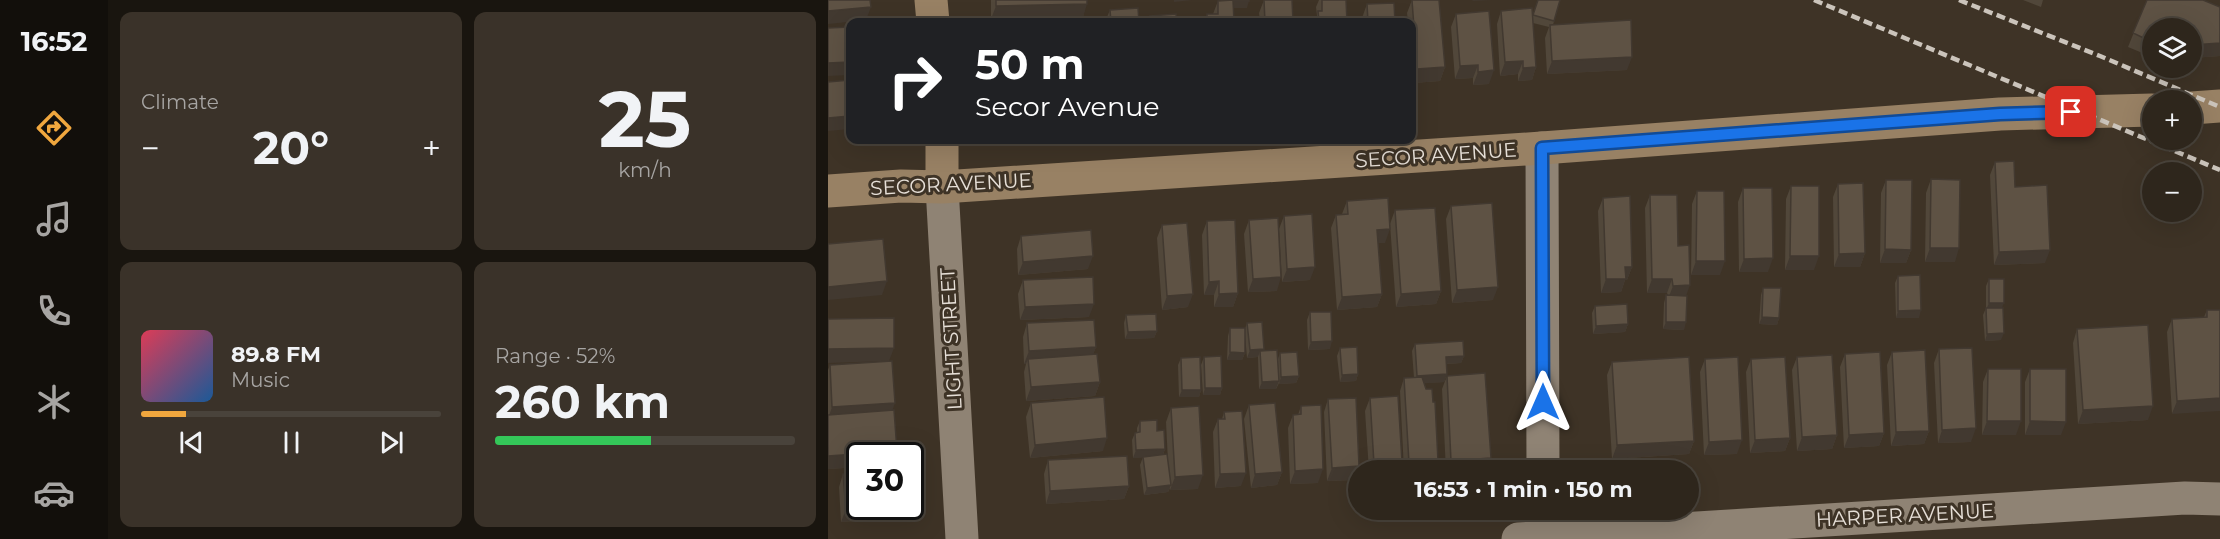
<!DOCTYPE html>
<html lang="en">
<head>
<meta charset="utf-8">
<style>
  body { margin:0; font-family:Montserrat,sans-serif; background:#3a3229; color:#f1f3f6; height:100vh; display:flex; flex-direction:column; font-size:22px; white-space:nowrap }
  * { box-sizing:border-box; margin:0 }
  p { font-size:20px; color:#a7a5a3 }
  .icon { flex:none; width:33px; height:33px; fill:none; stroke:currentColor; stroke-width:2; stroke-linecap:round; stroke-linejoin:round }
  .map { position:relative; flex:1; overflow:hidden }
  .drawer { display:flex; flex-direction:column; gap:12px; padding:12px; background:#19150f; width:720px }
  .drawer>* { flex:none }
  .banner { position:absolute; left:18px; top:18px; width:570px; height:126px; border-radius:12px; box-shadow:0 6px 24px #0002,0 0 0 2px #49433b; background:#202124; color:#fff; overflow:hidden }
  .controls { position:absolute; left:1314px; top:18px; display:grid; gap:12px }
  .controls a { display:grid; place-items:center; width:60px; height:60px; border-radius:50%; background:#2e261c; box-shadow:0 6px 24px #0002,0 0 0 2px #49433b; font-size:30px }
  .speed { position:absolute; left:18px; top:442px; display:flex; gap:12px; font-size:30px; font-weight:700; text-align:center }
  .speed>* { display:grid; place-content:center; width:78px; height:78px; border-radius:50%; background:#2e261c; box-shadow:0 6px 24px #0002,0 0 0 2px #49433b; line-height:1 }
  .speed .limit { border:3px solid #111; border-radius:9px; background:#fff; color:#111 }
  .pin { position:absolute; display:grid; place-items:center; width:51px; height:51px; color:#fff; margin:-26px; border-radius:12px; box-shadow:0 3px 9px #0006 }
  .me { position:absolute; width:66px; margin:-33px; rotate:0deg; stroke-linejoin:round; filter:drop-shadow(0 0 4px #0008) }
  .turn { display:flex; align-items:center; gap:21px; height:126px; padding:0 30px; font-size:27px }
  .turn .icon { width:78px; height:78px; stroke-width:2.5 }
  .turn b { display:block; font-size:42px; line-height:51px }
  .big { font-size:45px; font-weight:700; line-height:1.1 }
  .drawer .tile { flex:1; display:flex; flex-direction:column; justify-content:center; gap:9px; min-width:0; padding:0 21px; border-radius:12px; background:#3a3229 }
  .drawer .dial { align-items:center; gap:0 }
  .dial b { font-size:78px; line-height:1 }
  .song { display:flex; align-items:center; gap:18px }
  .cover { width:72px; height:72px; border-radius:9px; background:linear-gradient(135deg,hsl(350 70% 55%),hsl(210 70% 35%)) }
  .played { height:6px; border-radius:3px; background:linear-gradient(90deg,#f0a73e 15%,#49433b 15%) }
  .keys { display:flex; justify-content:space-around; direction:ltr }
  .heat { display:flex; justify-content:space-between; align-items:center; font-size:33px; direction:ltr }
  .charge { height:9px; border-radius:4px; background:linear-gradient(90deg,#34c759 52%,#49433b 0) }
  .drawer .tiles { flex:1; display:grid; gap:12px; grid-template-columns:repeat(2,1fr) }
  .trip { position:absolute; left:520px; top:460px; width:351px; height:60px; border-radius:30px; background:#2e261c; box-shadow:0 6px 24px #0002,0 0 0 2px #49433b; font-weight:700; line-height:60px; text-align:center }
  main { display:flex; flex:1; min-height:0 }
  .tab-bar { display:flex; flex-direction:column; width:108px; justify-content:space-around; align-items:center; background:#120f0b; color:#a7a5a3 }
  .tab-bar .icon { width:42px; height:42px }
  .tab-bar .current { color:#f0a73e }
  .tab-bar b { font-size:27px; color:#f1f3f6 }
  .map>svg:first-child { display:block }
</style>
</head>
<body>
<main>
<nav class="tab-bar">
<b>16:52</b>
<svg class="icon current" aria-label="directions" viewBox="0 0 24 24"><path d="M12 3l9 9-9 9-9-9zM9 14v-3h6M13 9l2 2-2 2"/></svg>
<svg class="icon" aria-label="music" viewBox="0 0 24 24"><path d="M9 18V5l10-2v13"/><circle cx="6" cy="18" r="3"/><circle cx="16" cy="16" r="3"/></svg>
<svg class="icon" aria-label="phone" viewBox="0 0 24 24"><path d="M5 4h4l2 5-3 2q2 4 5 5l2-3 5 2v4C11 20 4 13 5 4z"/></svg>
<svg class="icon" aria-label="climate" viewBox="0 0 24 24"><path d="M12 3v18M4 7l16 10M4 17L20 7"/></svg>
<svg class="icon" aria-label="car" viewBox="0 0 24 24"><path d="M5 17H2v-5l4-1 3-4h7l3 4 3 1v5h-3M9 17h6M6 11h13"/><circle cx="7" cy="17" r="2"/><circle cx="17" cy="17" r="2"/></svg>
</nav>
<section class="drawer">
<div class="tiles">
<div class="tile"><p>Climate</p>
<div class="heat"><a>−</a><b class="big">20°</b><a>+</a></div>
</div>
<div class="tile dial"><b>25</b><p>km/h</p></div>
<div class="tile">
<div class="song"><i class="cover"></i><div><b>89.8 FM</b><p>Music</p></div></div>
<div class="played"></div>
<div class="keys"><svg class="icon" aria-label="previous" viewBox="0 0 24 24"><path d="M18 5L8 12l10 7zM5 5v14"/></svg><svg class="icon" aria-label="pause" viewBox="0 0 24 24"><path d="M8 5v14M16 5v14"/></svg><svg class="icon" aria-label="next" viewBox="0 0 24 24"><path d="M6 5l10 7-10 7zM19 5v14"/></svg></div>
</div>
<div class="tile"><p>Range · 52%</p><b class="big">260 km</b><div class="charge"></div></div>
</div>
</section>
<div class="map">
<svg width="1392" height="539" viewBox="0 0 1392 539">
  <rect width="100%" height="100%" fill="#3e3326"/>
  <g fill="none" stroke-linecap="round" stroke-linejoin="round">
    <path stroke="#8f8374" stroke-width="33" d="M714,148l1,323
      M114,187l20,352
      M690,539l667,-41 35,1"/>
    <path stroke="#988164" stroke-width="33" d="M103,0l2,22
      M1364,108l28,-2
      M114,187v-47
      M0,191l73,-5 41,1 600,-39 458,-34 152,-4"/>
    <path stroke="#cbc4bb" stroke-width="4.5" stroke-dasharray="9 4.5" stroke-linecap="butt" d="M986,0l406,170
      M1131,0l141,56 120,51"/>
  </g>
  <path fill="#51473a" d="M163,0h96l-4,17 -92,2z
    M436,0h43h-15l1,22h-33l-1,-9z
    M491,0h27l1,22h-33l3,-6 -1,-9z
    M584,0l33,67 -5,14 -27,2 -1,-14v-47h-4l-1,-9z
    M710,0h22l-7,25 74,45 -80,4 -2,-36 4,-11 -16,-4 3,44 -4,13 -14,1v-7l-18,2 -3,-52 4,-13 32,5z
    M1195,0h20l-2,7z
    M1319,0h56l17,7v49l-28,2v-30h-40v29l-24,-10z
    M390,1l29,7h-14l1,14h-30l3,-8h6z
    M539,4l28,18h-33v-4z
    M282,10l29,12h-31l-1,-5z
    M628,14l33,70 -16,1v-7l-18,1 -4,-52z
    M1167,162l20,25 30,76 -51,2 -4,-90z
    M1103,179l24,83h-30l1,-69z
    M1058,180l25,70 -5,13h-26l1,-70z
    M1010,184l27,69 -5,14h-26l-1,-70z
    M963,186l23,84h-29l1,-71z
    M915,188l25,84h-29l-1,-70z
    M869,191l23,84h-29l1,-71z
    M822,195l28,51 8,50 -2,34 -21,-1 1,-26 2,-8h2l-1,-2h-20l-2,-85z
    M775,198l29,69 -5,13h-2l-4,12 -20,1 -3,-82z
    M519,201l38,42h-7l4,51 -5,13 -40,3 -6,-82 5,-13 6,-1z
    M623,206l42,94 -41,3 -6,-84z
    M567,210l46,81 -5,13 -40,3 -6,-83z
    M456,216l26,64 -28,2 -3,-53z
    M421,220l28,71 -29,1 -4,-58z
    M379,221l31,72 -5,14h-19v-12h-10l-2,-60z
    M334,225l26,82 -26,3 -5,-72z
    M193,236l67,33 -70,6 -1,-26z
    M1070,276l21,42h-23l-1,-35z
    M1161,279l13,29 -1,32 -16,1 -2,-26 3,-7v-22z
    M195,280l66,37 -69,3 -2,-26z
    M935,288l16,30 -2,7 -18,-1 2,-29z
    M767,306l33,18 -3,8 -32,2 -1,-21z
    M1379,310h13l-48,104 -5,-82 5,-13 32,-2z
    M482,312l20,37 -22,1 -1,-30z
    M298,315l31,16 -3,7 -29,1 -1,-16z
    M199,323l69,24 -3,7 7,28 -5,14 -69,5 -2,-29 2,-8h-2l-1,-27z
    M419,323l17,28 14,8 2,-6 19,23 -3,7 -17,1v-1l-3,6h-17l-1,-32 -11,1 -2,-23v18l-3,7h-15l1,-24 2,-8 15,1z
    M1249,329l71,91 -70,4 -5,-81z
    M587,344l49,12 -3,7 -15,1 1,10 -3,8 -20,1 14,78 -4,10h-30l-4,-80 4,-13h10l-2,-27z
    M512,348l18,26 -2,7 -16,1 -3,-26z
    M1111,349l32,93 -33,1 -4,-80z
    M1064,352l37,79 -5,13 -33,2 -4,-81z
    M1017,354l39,79 -5,13 -35,2 -4,-81z
    M376,357l18,31 -2,7h-17l-2,-30z
    M969,357l40,78 -5,14 -35,2 -5,-81z
    M353,358l20,32 -2,7h-20l-1,-32z
    M877,359l32,95 -33,1 -4,-83z
    M923,359l39,79 -5,13 -35,2 -4,-81z
    M784,362l82,79 -5,13 -77,5 -5,-84z
    M2,365l30,102 -32,2v-99z
    M1160,369l28,66h-34l1,-53z
    M1202,369l31,66h-36v-53z
    M619,376l39,95h-40l-4,-82z
    M542,398l32,64 -3,9h-30l-4,-60z
    M500,399l26,81 -27,1 -3,-69z
    M203,403l72,48 -73,7 -4,-41z
    M421,405l33,67 -5,13 -26,3 -7,-69z
    M473,406l17,77 -28,1 -2,-56 5,-13h5z
    M343,408l27,81 -28,1v-2l-2,4 -24,3 -4,-30 3,-8 -10,1 -1,-18 3,-7h2v-5l3,-7 17,10 8,18 -2,6 5,7 -2,-40z
    M396,412l17,74 -26,2 -2,-56 5,-13h4z
    M220,460l81,26 -5,13 -78,5 -2,-30z
    M15,474l17,33h41l-4,11 -56,4 -2,-35z"/>
  <path fill="#423930" d="M346,0h18l-18,2z
    M645,0h19l-20,1z
    M405,1h16l-2,7h-17z
    M259,4l-4,13 -92,2 5,-13z
    M43,7l-5,13 -38,4v-13z
    M1392,43v13l-28,2v-13z
    M804,57l-5,13 -80,4 5,-13z
    M695,61l-5,13 -18,2 5,-14z
    M22,62v13l-22,1v-13z
    M650,65l-5,13 -18,1 5,-13z
    M617,67l-5,14 -27,2 4,-14z
    M708,67l-4,13 -14,1 5,-13z
    M666,70l-5,14 -16,1 5,-13z
    M22,116v13l-22,2v-13z
    M562,229l-5,14h-13l5,-13z
    M1102,248h29l-4,14h-30z
    M1057,249l26,1 -5,13h-26z
    M1222,250l-5,13 -51,2 5,-13z
    M1037,253l-5,14h-26l5,-13z
    M265,256l-5,13 -70,6 5,-13z
    M962,256h29l-5,14h-29z
    M945,258l-5,14h-29l5,-13z
    M868,261h29l-5,14h-29z
    M487,267l-5,13 -28,2 5,-13z
    M797,267h7l-5,13h-2l-4,12 -20,1 5,-14z
    M453,277l-4,14 -29,1 5,-13z
    M824,279h20l-5,14h-20z
    M59,281l-5,14 -54,5v-13z
    M391,281l-5,14h-10l5,-13z
    M862,285l-5,14h-17l5,-13z
    M670,287l-5,13 -41,3 5,-13z
    M613,291l-5,13 -40,3 5,-13z
    M410,293l-5,14h-19l5,-13z
    M365,294l-5,13 -26,3 5,-14z
    M554,294l-5,13 -40,3 5,-13z
    M1161,303h15l-3,7h-15z
    M266,304l-5,13 -69,3 5,-13z
    M1093,310l-2,8h-23l2,-7z
    M934,317l17,1 -2,7 -18,-1z
    M838,322h20l-2,8 -21,-1z
    M800,324l-3,8 -32,2 3,-8z
    M329,331l-3,7 -29,1 3,-7z
    M1176,333l-3,7 -16,1 2,-7z
    M504,341l-2,8 -22,1 3,-8z
    M268,347l-5,13 -63,-1 -2,5h-2l5,-13z
    M66,348l-5,13 -61,2v-14z
    M436,349l-2,7 -2,-5 -2,6 -11,1 3,-8z
    M402,352l15,1 -3,7h-15z
    M636,356l-3,7 -18,1 3,-7z
    M530,374l-2,7 -16,1 2,-7z
    M619,374l-3,8 -29,2 2,-8z
    M471,376l-3,7 -17,1 2,-7z
    M451,381l-3,8h-17l3,-7z
    M272,382l-5,14 -69,5 5,-14z
    M377,388h17l-2,7h-17z
    M354,390h19l-2,7h-20z
    M1392,398v13l-48,3 5,-13z
    M67,403l-5,14 -62,2 4,-12z
    M1325,406l-5,14 -70,4 5,-14z
    M1159,421h34l-5,14h-34z
    M1202,421l36,1 -5,13h-36z
    M1148,428l-5,14 -33,1 4,-13z
    M1101,431l-5,13 -33,2 5,-14z
    M1056,433l-5,13 -35,2 5,-13z
    M1009,435l-5,14 -35,2 5,-14z
    M279,438l-4,13 -73,7 5,-13z
    M962,438l-5,13 -35,2 5,-13z
    M914,440l-5,14 -33,1 5,-13z
    M866,441l-5,13 -77,5 5,-14z
    M337,449l-3,8 -29,1 3,-8z
    M69,451l-2,5h-35v11l-32,2v-13z
    M663,458l-5,13h-39l4,-10z
    M610,461l-4,10h-27l2,-8z
    M574,462l-3,9h-28l3,-7z
    M531,466l-5,14 -27,1 5,-13z
    M495,469l-5,14 -28,1 5,-13z
    M454,472l-5,13 -26,3 4,-14z
    M418,473l-5,13 -26,2 5,-14z
    M375,475l-5,14 -28,1 5,-13z
    M343,485l-3,7 -24,3 3,-7z
    M301,486l-5,13 -78,5 4,-13z
    M46,507h27l-4,11 -56,4 5,-13z"/>
  <path fill="#5e5244" stroke="#423930" stroke-width="1.5" d="M0,0h42l1,7 -43,4z
    M168,0h91v4l-91,2z
    M405,0l1,22h-27v-8h11v-13z
    M405,0h16v1h-16z
    M436,0h28l1,22h-28z
    M494,0h24l1,22h-28l-1,-11h4z
    M584,0h27l6,67 -28,2z
    M710,0h22l-6,21 -21,-6z
    M1319,0h56l17,7v36l-28,2v-17h-40v14l-19,-9z
    M566,3l1,19h-27l-1,-18z
    M310,8l1,14h-28l-1,-12z
    M704,8l4,59 -13,1v-7l-18,1 -4,-51z
    M661,11l5,59 -16,2v-7l-18,1 -4,-52z
    M348,14l1,8h-26l-1,-6z
    M803,20l1,37 -80,4 -2,-36z
    M22,27v35l-22,1v-35z
    M22,80v36l-22,2v-36z
    M1186,161l1,26 32,-2 3,65 -51,2 -4,-90z
    M1103,179l29,1 -1,68h-29z
    M1058,180h26l-1,70 -26,-1z
    M1035,183l2,70 -26,1 -1,-70z
    M963,186h28v70h-29z
    M915,188h29l1,70 -29,1z
    M869,191h27l1,70h-29z
    M822,195h27l1,51 11,-1 1,40 -17,1 -1,-7h-20z
    M802,196l2,71h-7l1,12h-20l-3,-81z
    M560,198l2,31 -13,1 5,64 -40,3 -6,-82 12,-1 -1,-13z
    M664,203l6,84 -41,3 -6,-84z
    M607,208l6,83 -40,3 -6,-84z
    M484,214l3,53 -28,2 -3,-53z
    M450,218l3,59 -28,2 -4,-59z
    M407,220l3,73 -19,1v-13l-10,1 -2,-61z
    M359,223l6,71 -26,2 -5,-71z
    M263,230l2,26 -70,6 -2,-26z
    M55,239l4,42 -59,6v-43z
    M1092,275l1,35 -23,1v-35z
    M265,277l1,27 -69,3 -2,-27z
    M1161,279h15v24h-15z
    M935,288h18l-2,30 -17,-1z
    M838,295l21,1 -1,26h-20z
    M799,304l1,20 -32,2 -1,-20z
    M1158,308h17l1,25 -17,1z
    M1379,310h13v88l-43,3 -5,-82 35,-2z
    M482,312h21l1,29 -21,1z
    M328,314l1,17 -29,1 -2,-17z
    M66,318v30l-66,1v-30z
    M266,320l2,27 -67,4 -2,-28z
    M434,322l2,27 -14,1 -3,-27z
    M1320,325l5,81 -70,4 -6,-81z
    M402,328h15v25l-15,-1z
    M635,341l1,15 -18,1 1,17 -30,2 -2,-32z
    M529,347l1,27 -16,1 -2,-27z
    M1144,348l4,80 -34,2 -3,-81z
    M449,350l2,31 -17,1 -2,-31z
    M1097,350l4,81 -33,1 -4,-80z
    M469,352l2,24 -18,1 -1,-24z
    M1052,352l4,81 -35,2 -4,-81z
    M269,354l3,28 -69,5 -3,-28z
    M1004,355l5,80 -35,2 -5,-80z
    M393,356l1,32h-17l-1,-31z
    M372,357l1,33h-19l-1,-32z
    M861,357l5,84 -77,4 -5,-83z
    M910,357l4,83 -33,2 -4,-83z
    M957,357l5,81 -35,2 -4,-81z
    M64,361l3,42 -63,4 -2,-42z
    M1160,369h33v52h-34z
    M1202,369h36v53l-36,-1z
    M657,373l6,85 -40,3 -4,-85z
    M594,377l4,12h6l1,13h2l3,59 -29,2 -5,-85z
    M570,396l4,66 -28,2 -4,-66z
    M276,397l3,41 -72,7 -4,-42z
    M528,398l3,68 -27,2 -4,-69z
    M447,403l7,69 -27,2 -6,-69z
    M493,405l2,64 -28,2 -2,-56 8,-1v-8z
    M371,406l4,69 -28,2 -4,-69z
    M66,410l3,41 -69,5v-41z
    M414,411l4,62 -26,1 -2,-55h7l-1,-7z
    M329,420v11l7,-1 1,19 -29,1 -1,-17 5,-1v-11z
    M339,454l4,31 -24,3 -4,-31z
    M299,456l2,30 -79,5 -2,-31z
    M32,473v34h14l-28,2 -3,-35z"/>
  <g fill="none" stroke-linecap="round" stroke-linejoin="round">
    <g stroke="#114b97" stroke-width="15">
      <path id="route" d="M715,402l-1,-254 458,-34 71,-2"/>
    </g>
    <use href="#route" stroke="#1a73e8" stroke-width="10"/>
  </g>
  <g text-anchor="middle" stroke-width="6" stroke-linejoin="round" paint-order="stroke">
    <g font-size="20" fill="#e6dfd7" stroke="#3e3326">
      <text transform="translate(608 155) rotate(-4)" y="7">SECOR AVENUE</text>
      <text transform="translate(123 184) rotate(-3)" y="7">SECOR AVENUE</text>
      <text transform="translate(123 339) rotate(-93)" y="7">LIGHT STREET</text>
      <text transform="translate(1077 515) rotate(-3)" y="7">HARPER AVENUE</text>
    </g>
  </g>
</svg>
<div class="controls">
<a><svg class="icon" aria-label="layers" viewBox="0 0 24 24"><path d="M12 4l9 5-9 5-9-5zM3 14l9 5 9-5"/></svg></a>
<a>+</a>
<a>−</a>
</div>
<div class="speed"><div class="limit">30</div></div>
<div class="pin" style="left:1243px;top:112px;background:#d93025"><svg class="icon" aria-label="arrive" viewBox="0 0 24 24"><path d="M6 21V4h12l-3 4 3 4H6"/></svg></div>
<svg class="me" style="left:715px;top:402px" viewBox="-20 -20 40 40"><path d="M0-17L14 15 0 8-14 15z" fill="#1a73e8" stroke="#fff" stroke-width="4"/></svg>
<div class="trip">16:53 · 1 min · 150 m</div>
<div class="banner">
<div class="turn"><svg class="icon" aria-label="right" viewBox="0 0 24 24"><path d="M7 20v-9h11M14 6l5 5-5 5"/></svg><div><b>50 m</b>Secor Avenue</div></div>
</div>
</div>
</main>
</body>
</html>
